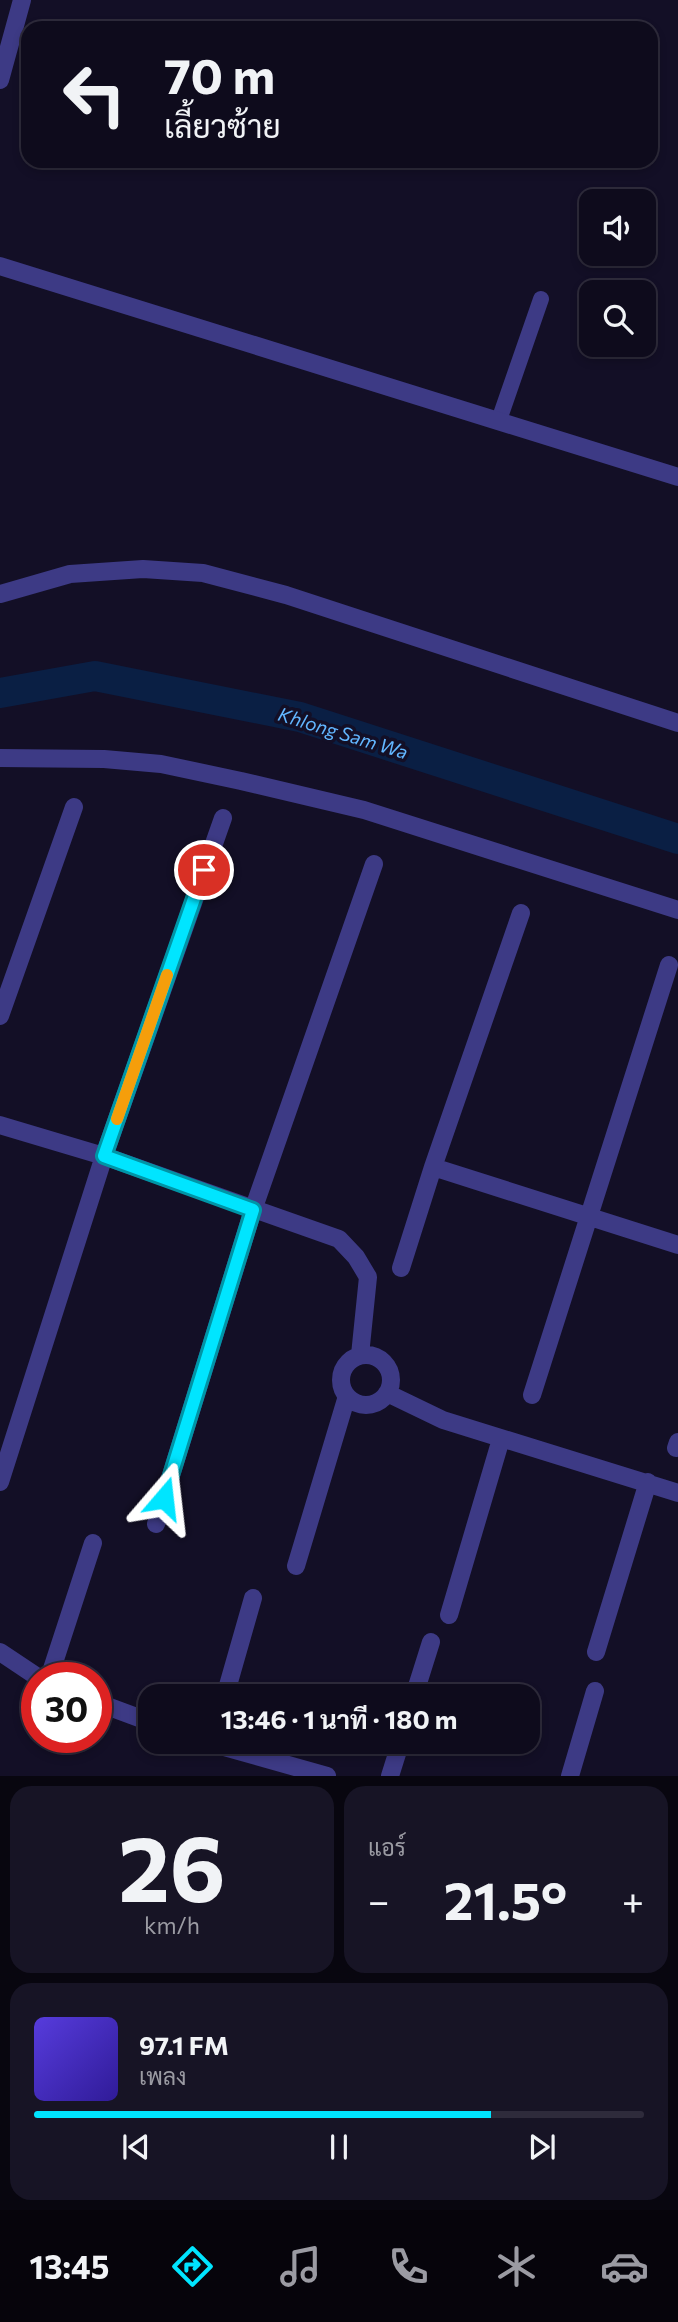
<!DOCTYPE html>
<html lang="th">
<head>
<meta charset="utf-8">
<style>
  body { margin:0; font-family:Commissioner,Sarabun,sans-serif; background:#171425; color:#f1f3f6; height:100vh; display:flex; flex-direction:column; font-size:26px; white-space:nowrap }
  * { box-sizing:border-box; margin:0 }
  p { font-size:23px; color:#9b9ba3 }
  .icon { flex:none; width:38px; height:38px; fill:none; stroke:currentColor; stroke-width:2; stroke-linecap:round; stroke-linejoin:round }
  .map { position:relative; height:1776px; overflow:hidden }
  .side { display:flex; flex-direction:column; gap:10px; padding:10px; background:#08060f; flex:1 }
  .side>* { flex:none }
  .guide { position:absolute; left:21px; top:21px; width:637px; height:147px; border-radius:21px; box-shadow:0 4px 10px #0003,0 0 0 2px #2e2b3b; background:#0e0b1c; color:#f1f3f6; overflow:hidden }
  .buttons { position:absolute; left:579px; top:189px; display:grid; gap:14px }
  .buttons a { display:grid; place-items:center; width:77px; height:77px; border-radius:14px; background:#0e0b1c; box-shadow:0 4px 10px #0003,0 0 0 2px #2e2b3b; font-size:35px }
  .speed { position:absolute; left:21px; top:1662px; display:flex; gap:14px; font-size:35px; font-weight:700; text-align:center }
  .speed>* { display:grid; place-content:center; width:91px; height:91px; border-radius:50%; background:#0e0b1c; box-shadow:0 4px 10px #0003,0 0 0 2px #2e2b3b; line-height:1 }
  .speed .limit { border:10px solid #d22; background:#fff; color:#111 }
  .pin { position:absolute; display:grid; place-items:center; width:60px; height:60px; color:#fff; margin:-30px; border:4px solid #fff; border-radius:50%; box-shadow:0 2px 7px #0007 }
  .me { position:absolute; width:77px; margin:-38px; rotate:17deg; stroke-linejoin:round; filter:drop-shadow(0 0 5px #0008) }
  .turn { display:flex; align-items:center; gap:24px; height:147px; padding:0 28px; font-size:32px }
  .turn .icon { width:91px; height:91px; stroke-width:2.5 }
  .turn b { display:block; font-size:49px; line-height:60px }
  .big { font-size:52px; font-weight:700; line-height:1.1 }
  .side .tile { flex:1; display:flex; flex-direction:column; justify-content:center; gap:10px; min-width:0; padding:0 24px; border-radius:21px; background:#171425 }
  .side .dial { align-items:center; gap:0 }
  .dial b { font-size:91px; line-height:1 }
  .song { display:flex; align-items:center; gap:21px }
  .cover { width:84px; height:84px; border-radius:10px; background:linear-gradient(135deg,hsl(250 70% 55%),hsl(250 70% 35%)) }
  .played { height:7px; border-radius:4px; background:linear-gradient(90deg,#00e5ff 75%,#2e2b3b 75%) }
  .keys { display:flex; justify-content:space-around; direction:ltr }
  .heat { display:flex; justify-content:space-between; align-items:center; font-size:38px; direction:ltr }
  .side .tiles { flex:1; display:grid; gap:10px; grid-template-columns:1fr 1fr }
  .tile:last-child { grid-column:span 2 }
  .trip { position:absolute; left:138px; top:1684px; width:402px; height:70px; border-radius:21px; background:#0e0b1c; box-shadow:0 4px 10px #0003,0 0 0 2px #2e2b3b; font-weight:700; line-height:70px; text-align:center }
  .dock { display:flex; height:112px; justify-content:space-around; align-items:center; background:#06040b; color:#9b9ba3 }
  .dock .icon { width:49px; height:49px }
  .dock .on { color:#00e5ff }
  .dock b { font-size:32px; color:#f1f3f6 }
  .map>svg:first-child { display:block }
</style>
</head>
<body>
<div class="map">
<svg width="678" height="1776" viewBox="0 0 678 1776">
  <rect width="100%" height="100%" fill="#130f26"/>
  <g fill="none" stroke-linecap="round" stroke-linejoin="round">
    <path stroke="#0a1f44" stroke-width="30" d="M0,693l95,-17 205,41 378,122"/>
    <path stroke="#3d3a85" stroke-width="16" d="M499,420l42,-121"/>
    <path stroke="#3d3a85" stroke-width="18" d="M0,80l22,-80
      M0,266l678,211
      M0,594l70,-20 73,-5 60,4 83,22 392,128
      M0,758l104,1 57,5 80,17 123,29 314,100
      M521,913l-88,254 245,78
      M0,1016l74,-209
      M0,1125l104,31 235,83 17,18 12,20 -8,78
      M401,1268l32,-101
      M341 1380a25 25 0 1 1 50 0a25 25 0 1 1-50 0Z
      M387,1393l56,27 235,73
      M532,1395l137,-430
      M676,1448l2,-6
      M0,1482l104,-326 119,-338
      M156,1524l97,-314 121,-346
      M296,1566l51,-170
      M449,1615l52,-176
      M0,1652l39,26
      M596,1652l52,-170
      M49,1678l44,-135
      M225,1696l28,-98
      M414,1696l17,-54
      M96,1702l54,20
      M203,1741l124,35
      M390,1776l11,-35
      M570,1776l25,-85"/>
  </g>
  <g fill="none" stroke-linecap="round" stroke-linejoin="round">
    <g stroke="#0095a6" stroke-width="18">
      <path id="route" d="M164,1498l89,-288 -149,-54 100,-286"/>
    </g>
    <use href="#route" stroke="#00e5ff" stroke-width="12"/>
    <path stroke="#f59e0b" stroke-width="12" d="M117,1119l50,-144"/>
  </g>
  <g text-anchor="middle" stroke-width="7" stroke-linejoin="round" paint-order="stroke">
    <g font-size="19" font-style="italic" fill="#62b6ff" stroke="#130f26">
      <text transform="translate(343 733) rotate(17)" y="7">Khlong Sam Wa</text>
    </g>
  </g>
</svg>
<div class="buttons">
<a><svg class="icon" aria-label="sound" viewBox="0 0 24 24"><path d="M4 9h4l5-4v14l-5-4H4zM17 9q2 3 0 6"/></svg></a>
<a><svg class="icon" aria-label="search" viewBox="0 0 24 24"><circle cx="10" cy="10" r="6"/><path d="M15 15l6 6"/></svg></a>
</div>
<div class="speed"><div class="limit">30</div></div>
<div class="pin" style="left:204px;top:870px;background:#d93025"><svg class="icon" aria-label="arrive" viewBox="0 0 24 24"><path d="M6 21V4h12l-3 4 3 4H6"/></svg></div>
<svg class="me" style="left:164px;top:1498px" viewBox="-20 -20 40 40"><path d="M0-17L14 15 0 8-14 15z" fill="#00e5ff" stroke="#fff" stroke-width="4"/></svg>
<div class="trip">13:46 · 1 นาที · 180 m</div>
<div class="guide">
<div class="turn"><svg class="icon" aria-label="left" viewBox="0 0 24 24"><path d="M17 20v-9H6M10 6l-5 5 5 5"/></svg><div><b>70 m</b>เลี้ยวซ้าย</div></div>
</div>
</div>
<section class="side">
<div class="tiles">
<div class="tile dial"><b>26</b><p>km/h</p></div>
<div class="tile"><p>แอร์</p>
<div class="heat"><a>−</a><b class="big">21.5°</b><a>+</a></div>
</div>
<div class="tile">
<div class="song"><i class="cover"></i><div><b>97.1 FM</b><p>เพลง</p></div></div>
<div class="played"></div>
<div class="keys"><svg class="icon" aria-label="previous" viewBox="0 0 24 24"><path d="M18 5L8 12l10 7zM5 5v14"/></svg><svg class="icon" aria-label="pause" viewBox="0 0 24 24"><path d="M8 5v14M16 5v14"/></svg><svg class="icon" aria-label="next" viewBox="0 0 24 24"><path d="M6 5l10 7-10 7zM19 5v14"/></svg></div>
</div>
</div>
</section>
<nav class="dock">
<b>13:45</b>
<svg class="icon on" aria-label="directions" viewBox="0 0 24 24"><path d="M12 3l9 9-9 9-9-9zM9 14v-3h6M13 9l2 2-2 2"/></svg>
<svg class="icon" aria-label="music" viewBox="0 0 24 24"><path d="M9 18V5l10-2v13"/><circle cx="6" cy="18" r="3"/><circle cx="16" cy="16" r="3"/></svg>
<svg class="icon" aria-label="phone" viewBox="0 0 24 24"><path d="M5 4h4l2 5-3 2q2 4 5 5l2-3 5 2v4C11 20 4 13 5 4z"/></svg>
<svg class="icon" aria-label="climate" viewBox="0 0 24 24"><path d="M12 3v18M4 7l16 10M4 17L20 7"/></svg>
<svg class="icon" aria-label="car" viewBox="0 0 24 24"><path d="M5 17H2v-5l4-1 3-4h7l3 4 3 1v5h-3M9 17h6M6 11h13"/><circle cx="7" cy="17" r="2"/><circle cx="17" cy="17" r="2"/></svg>
</nav>
</body>
</html>
